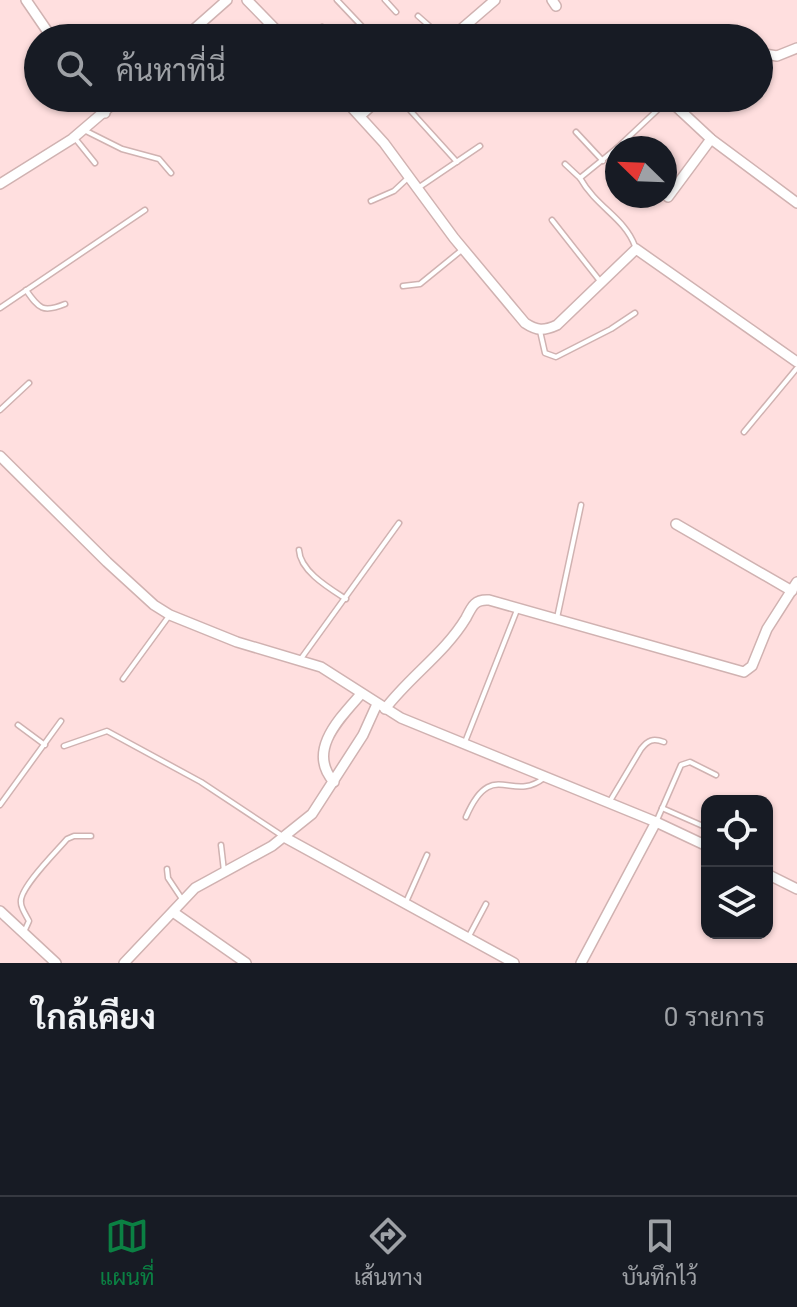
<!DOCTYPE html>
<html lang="th">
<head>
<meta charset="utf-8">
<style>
	:root { --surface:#171b24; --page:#242831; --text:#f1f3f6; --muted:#9ea1a6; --line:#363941; --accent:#0b8043 }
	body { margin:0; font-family:Roboto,Sarabun,sans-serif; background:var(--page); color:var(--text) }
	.controls { position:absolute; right:24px; bottom:24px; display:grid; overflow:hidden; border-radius:16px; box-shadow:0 2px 6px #0004 }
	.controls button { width:72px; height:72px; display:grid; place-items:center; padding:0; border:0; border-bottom:2px solid var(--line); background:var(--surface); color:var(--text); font:40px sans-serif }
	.compass { position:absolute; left:605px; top:136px; width:72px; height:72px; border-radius:50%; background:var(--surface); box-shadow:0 2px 6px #0004; rotate:293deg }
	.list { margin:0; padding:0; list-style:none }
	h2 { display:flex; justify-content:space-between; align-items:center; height:104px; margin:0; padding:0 32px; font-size:34px }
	h2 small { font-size:26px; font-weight:400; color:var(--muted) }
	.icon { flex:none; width:44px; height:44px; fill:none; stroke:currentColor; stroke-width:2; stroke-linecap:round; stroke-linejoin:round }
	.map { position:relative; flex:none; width:797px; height:963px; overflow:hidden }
	.search { position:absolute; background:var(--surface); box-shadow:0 2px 6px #0004; left:24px; right:24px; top:24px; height:88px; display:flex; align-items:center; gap:20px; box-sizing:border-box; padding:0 28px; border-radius:44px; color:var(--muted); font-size:30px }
	.sheet { height:232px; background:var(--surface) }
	nav { display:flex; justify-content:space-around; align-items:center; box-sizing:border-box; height:112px; border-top:2px solid var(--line); background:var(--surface); font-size:22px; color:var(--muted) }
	nav a { display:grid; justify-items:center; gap:4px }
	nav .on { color:var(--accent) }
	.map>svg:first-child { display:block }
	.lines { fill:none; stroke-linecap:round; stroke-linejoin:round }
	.service-casing { stroke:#d0b2b1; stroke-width:7 }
	.minor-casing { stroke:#d0b2b1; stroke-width:12 }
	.service { stroke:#fff; stroke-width:4 }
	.minor { stroke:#fff; stroke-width:9 }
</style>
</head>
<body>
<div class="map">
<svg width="797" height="963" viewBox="0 0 797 963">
	<rect width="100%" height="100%" fill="#ffdfdf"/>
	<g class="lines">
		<!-- service casing -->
		<g class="service-casing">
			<g id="service">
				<polyline points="337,0 372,37"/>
				<polyline points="385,0 396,12"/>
				<polyline points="418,16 435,31 433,38"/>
				<polyline points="322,27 332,38"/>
				<polyline points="148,38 158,35 175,38"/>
				<polyline points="149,98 155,103 163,98"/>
				<polyline points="399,98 457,162"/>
				<polyline points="86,131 122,149 159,159 171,173"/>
				<polyline points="576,132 603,161"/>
				<polyline points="74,137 95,163"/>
				<polyline points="617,148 668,100"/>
				<polyline points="565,164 580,178 617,148"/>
				<path d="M 580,178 C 597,208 624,217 635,246"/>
				<polyline points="418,188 480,146"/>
				<polyline points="371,201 394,191 409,177"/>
				<polyline points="552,220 600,281"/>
				<polyline points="403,286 420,284 463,249"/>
				<path d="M 26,290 C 39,309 43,313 65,304"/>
				<polyline points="0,308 145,210"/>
				<polyline points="540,331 545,353 556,357 611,329 635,313"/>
				<polyline points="0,410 29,383"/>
				<polyline points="744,432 797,368"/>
				<path d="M 299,550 C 300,571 329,588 346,599"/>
				<polyline points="557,618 581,505"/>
				<polyline points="300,660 399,523"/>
				<polyline points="123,679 169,616"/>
				<polyline points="18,725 45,745"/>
				<polyline points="465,742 517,610"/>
				<polyline points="64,746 107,731 201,782 281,835"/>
				<path d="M 610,801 L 641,749 C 648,740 653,738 664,742"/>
				<polyline points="0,805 61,721"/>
				<polyline points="662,808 703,826"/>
				<path d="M 466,817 C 492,757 511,804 544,778"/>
				<polyline points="657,820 681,765 690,762 716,775"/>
				<polyline points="221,845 224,871"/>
				<polyline points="167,869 168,878 182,899"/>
				<polyline points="406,902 427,855"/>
				<path d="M 24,932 L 29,921 C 26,915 21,908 21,903 C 18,889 57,851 67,839 L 74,836 L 91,836"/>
				<polyline points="469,936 486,904"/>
			</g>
		</g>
		<!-- minor casing -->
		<g class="minor-casing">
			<g id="minor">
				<polyline points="26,0 52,38"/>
				<polyline points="247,0 284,38"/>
				<polyline points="552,0 556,6"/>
				<polyline points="184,38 227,0"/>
				<polyline points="451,38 495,0"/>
				<polyline points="759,53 777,56 797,48"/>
				<polyline points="94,98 105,113"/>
				<path d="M 343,98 L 384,143 L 454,238 L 525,323 C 537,331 544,331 557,325 L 636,249 L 797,362"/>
				<polyline points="667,98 711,139 797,203"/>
				<polyline points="681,111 689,98"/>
				<polyline points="360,116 380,98"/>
				<polyline points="0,184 72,139 120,98"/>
				<polyline points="668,197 711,139"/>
				<polyline points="0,456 107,562 154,605 170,615 237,642 321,667 401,718 656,822 707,846"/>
				<polyline points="676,524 792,591"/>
				<path d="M 385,709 C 409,677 445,653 466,618 C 472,606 475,599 489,600 L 744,672 L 752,666 L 767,629 L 797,582"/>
				<path d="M 334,782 C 306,751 340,718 361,694"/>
				<polyline points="284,837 514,963"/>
				<polyline points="767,874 797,889"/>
				<polyline points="0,911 56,963"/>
				<polyline points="173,912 246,963"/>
				<polyline points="124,963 195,888 272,846 312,814 363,735 377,704"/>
				<polyline points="581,963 656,822"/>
			</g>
		</g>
		<!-- service -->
		<use href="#service" class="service"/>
		<!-- minor -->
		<use href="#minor" class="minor"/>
	</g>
</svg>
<div class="controls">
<button><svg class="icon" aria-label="locate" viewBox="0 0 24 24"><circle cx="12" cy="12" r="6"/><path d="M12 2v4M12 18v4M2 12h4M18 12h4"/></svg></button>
<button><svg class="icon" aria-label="layers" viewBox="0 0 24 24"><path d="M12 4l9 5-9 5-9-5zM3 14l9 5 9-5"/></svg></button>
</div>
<svg class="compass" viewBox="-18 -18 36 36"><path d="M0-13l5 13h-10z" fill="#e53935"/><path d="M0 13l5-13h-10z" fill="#9ea1a6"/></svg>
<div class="search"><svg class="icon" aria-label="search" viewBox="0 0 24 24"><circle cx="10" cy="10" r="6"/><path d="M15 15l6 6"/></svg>ค้นหาที่นี่</div>
</div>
<section class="sheet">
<h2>ใกล้เคียง<small>0 รายการ</small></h2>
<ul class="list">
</ul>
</section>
<nav>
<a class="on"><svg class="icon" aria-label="map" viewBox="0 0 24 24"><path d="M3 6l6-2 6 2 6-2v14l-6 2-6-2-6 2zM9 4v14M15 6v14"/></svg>แผนที่</a>
<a><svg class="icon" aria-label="directions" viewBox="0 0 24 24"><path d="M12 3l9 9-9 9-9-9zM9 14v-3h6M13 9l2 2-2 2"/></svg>เส้นทาง</a>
<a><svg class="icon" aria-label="saved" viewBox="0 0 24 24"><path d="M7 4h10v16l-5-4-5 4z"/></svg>บันทึกไว้</a>
</nav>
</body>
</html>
